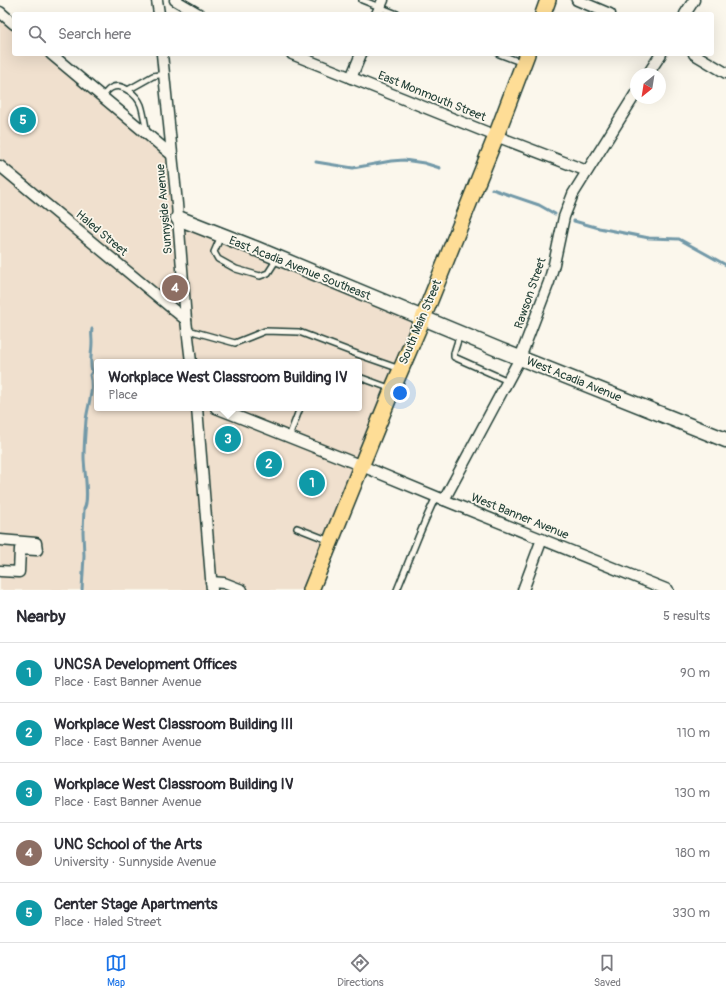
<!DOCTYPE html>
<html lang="en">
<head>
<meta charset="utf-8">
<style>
	:root { --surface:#fff; --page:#f2f2f3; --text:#2b2b33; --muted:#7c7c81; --line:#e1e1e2; --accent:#1a73e8 }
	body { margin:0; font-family:Pangolin,sans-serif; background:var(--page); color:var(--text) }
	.compass { position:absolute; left:630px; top:68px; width:36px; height:36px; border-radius:50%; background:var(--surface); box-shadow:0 4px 16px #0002; rotate:210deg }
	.you { position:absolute; left:400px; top:393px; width:14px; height:14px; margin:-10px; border:3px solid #fff; border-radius:50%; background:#1a73e8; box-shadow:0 0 0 6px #1a73e833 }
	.badge { display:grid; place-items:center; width:26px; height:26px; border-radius:50%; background:var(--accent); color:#fff; font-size:13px; font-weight:700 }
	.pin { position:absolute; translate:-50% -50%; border:2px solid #fff; box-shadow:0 1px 4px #0006 }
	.popup { position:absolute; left:94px; top:359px; width:268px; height:52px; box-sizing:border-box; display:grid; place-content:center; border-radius:4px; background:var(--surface); filter:drop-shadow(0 1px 3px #0005); font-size:13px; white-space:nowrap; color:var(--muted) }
	.popup b { font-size:15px; color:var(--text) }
	.popup::after { content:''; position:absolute; left:50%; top:100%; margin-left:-8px; border:8px solid transparent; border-top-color:var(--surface) }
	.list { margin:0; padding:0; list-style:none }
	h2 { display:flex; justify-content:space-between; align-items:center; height:52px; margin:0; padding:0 16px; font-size:17px }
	h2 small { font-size:13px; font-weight:400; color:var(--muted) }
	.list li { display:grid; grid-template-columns:26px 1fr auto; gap:12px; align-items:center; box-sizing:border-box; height:60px; padding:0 16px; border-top:1px solid var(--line) }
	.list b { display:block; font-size:15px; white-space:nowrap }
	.list p { margin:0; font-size:13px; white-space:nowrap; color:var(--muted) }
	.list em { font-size:13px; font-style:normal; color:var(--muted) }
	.icon { flex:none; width:22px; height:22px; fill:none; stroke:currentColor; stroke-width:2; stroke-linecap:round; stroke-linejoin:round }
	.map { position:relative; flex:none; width:726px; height:590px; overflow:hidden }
	.search { position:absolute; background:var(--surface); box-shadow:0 4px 16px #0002; left:12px; right:12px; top:12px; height:44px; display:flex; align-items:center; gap:10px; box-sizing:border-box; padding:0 14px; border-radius:4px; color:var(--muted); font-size:15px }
	.sheet { height:352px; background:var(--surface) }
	nav { display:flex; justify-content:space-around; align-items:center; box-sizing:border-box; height:56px; border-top:1px solid var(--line); background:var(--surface); font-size:11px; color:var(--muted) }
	nav a { display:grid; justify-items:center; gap:2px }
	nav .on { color:var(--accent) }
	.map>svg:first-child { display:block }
	.built { fill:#f0e0ce; fill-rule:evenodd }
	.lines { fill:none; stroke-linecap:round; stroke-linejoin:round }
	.stream { stroke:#7299a8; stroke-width:3 }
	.lane-casing { stroke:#1f3d34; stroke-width:8 }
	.street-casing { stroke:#1f3d34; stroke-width:13 }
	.secondary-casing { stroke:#1f3d34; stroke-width:17 }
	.primary-casing { stroke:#1f3d34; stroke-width:18 }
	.lane { stroke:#fbf7ec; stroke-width:5 }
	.street { stroke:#fbf7ec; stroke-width:10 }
	.secondary { stroke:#fbf7ec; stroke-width:14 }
	.primary { stroke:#fedd96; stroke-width:15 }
	.labels { text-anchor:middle; stroke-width:3.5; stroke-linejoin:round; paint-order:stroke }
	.street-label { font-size:12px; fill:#1f3d34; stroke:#fbf7ec }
</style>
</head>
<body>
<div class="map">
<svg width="726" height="590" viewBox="0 0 726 590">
	<rect width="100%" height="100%" fill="#fbf7ec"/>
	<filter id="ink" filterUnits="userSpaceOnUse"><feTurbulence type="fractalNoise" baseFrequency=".025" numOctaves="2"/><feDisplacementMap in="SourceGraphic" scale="8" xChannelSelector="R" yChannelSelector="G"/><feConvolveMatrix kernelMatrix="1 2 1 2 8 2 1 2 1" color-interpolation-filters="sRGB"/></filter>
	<g filter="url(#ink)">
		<!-- built -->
		<path class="built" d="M 0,12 L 14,24 L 14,54 L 51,54 L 172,155 L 178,218 L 423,318 L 311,590 L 242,590 L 224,583 L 224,590 L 0,590 L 0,173 L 5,170 L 0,166 ZM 97,362 L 359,362 L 359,408 L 97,408 Z"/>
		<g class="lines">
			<!-- stream -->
			<g class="stream">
				<polyline points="316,162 353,168 391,161 404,160 424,163 440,168"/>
				<polyline points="492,189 539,205 555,214"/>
				<polyline points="574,221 599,228 649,238 679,239 726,265"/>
				<path d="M 82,590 L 84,556 L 83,532 L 84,509 C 90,500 84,470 84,457 C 84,445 85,432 86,420 C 88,405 94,390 90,375 L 92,372 C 89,362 92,352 92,342 C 92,337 91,333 92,329"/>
			</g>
			<!-- lane casing -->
			<g class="lane-casing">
				<g id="lane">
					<polyline points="362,0 397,14"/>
					<polyline points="499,54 523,63"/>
					<polyline points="128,90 153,76 164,74"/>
					<path d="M 102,97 C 105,94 107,90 111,88 C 122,82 137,95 141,105 C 144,114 145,124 147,133"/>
					<polyline points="221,236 214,252 218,259 236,269 260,276 268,273 277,259"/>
					<polyline points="188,330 235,343 265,331 299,332 357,354 400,369"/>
					<polyline points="460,334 454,353 454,357 508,381"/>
					<polyline points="359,377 392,389"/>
					<polyline points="289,437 300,408"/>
					<polyline points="297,528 330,541"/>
					<path d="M 397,590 C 410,559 421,527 436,497"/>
				</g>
			</g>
			<!-- street casing -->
			<g class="street-casing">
				<g id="street">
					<polyline points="157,0 159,14"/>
					<polyline points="175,0 199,14"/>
					<polyline points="577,0 610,14"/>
					<polyline points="0,12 14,24"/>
					<polyline points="377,14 383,0"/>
					<polyline points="685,14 694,0"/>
					<polyline points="51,54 172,155"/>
					<polyline points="162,54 177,204 186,320 191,362"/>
					<polyline points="292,54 496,136 587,171"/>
					<polyline points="694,54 726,73"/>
					<polyline points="648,74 661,54"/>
					<polyline points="351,78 361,54"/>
					<polyline points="0,166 186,320"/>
					<polyline points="197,408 212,590"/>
					<polyline points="216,408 362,466 444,500 668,590"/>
					<polyline points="444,500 520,358 549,282 554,264 564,217 573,194 636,93"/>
					<polyline points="0,540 36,543 37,550 20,549 19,572 0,571"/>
					<polyline points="211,582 224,583 242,590"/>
					<polyline points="523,590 542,539"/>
				</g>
			</g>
			<!-- secondary casing -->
			<g class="secondary-casing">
				<polyline id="secondary" points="178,218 257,249 500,350 726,440"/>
			</g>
			<!-- primary casing -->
			<g class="primary-casing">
				<g id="primary">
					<polyline points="543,14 548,0"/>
					<polyline points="311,590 392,390 423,318 496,136 527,54"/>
				</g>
			</g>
			<!-- lane -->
			<use href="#lane" class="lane"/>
			<!-- street -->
			<use href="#street" class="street"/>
			<!-- secondary -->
			<use href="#secondary" class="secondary"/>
			<!-- primary -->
			<use href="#primary" class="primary"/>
		</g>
	</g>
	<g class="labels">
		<!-- street labels -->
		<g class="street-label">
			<text transform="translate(432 96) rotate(22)" y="4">East Monmouth Street</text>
			<text transform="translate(164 209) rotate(-95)" y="4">Sunnyside Avenue</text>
			<text transform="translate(102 233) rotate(40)" y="4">Haled Street</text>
			<text transform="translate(300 268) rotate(22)" y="4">East Acadia Avenue Southeast</text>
			<text transform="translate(530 293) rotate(-71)" y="4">Rawson Street</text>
			<text transform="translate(420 322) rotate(-67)" y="4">South Main Street</text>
			<text transform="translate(574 379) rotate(22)" y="4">West Acadia Avenue</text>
			<text transform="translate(520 516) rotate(22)" y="4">West Banner Avenue</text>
		</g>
	</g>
</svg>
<svg class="compass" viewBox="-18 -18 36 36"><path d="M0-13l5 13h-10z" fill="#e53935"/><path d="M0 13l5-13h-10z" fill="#7c7c81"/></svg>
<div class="you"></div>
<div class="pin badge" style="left:312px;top:483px;background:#0f9aa8">1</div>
<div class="pin badge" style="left:269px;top:464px;background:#0f9aa8">2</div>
<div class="pin badge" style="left:228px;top:439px;background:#0f9aa8">3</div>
<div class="popup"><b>Workplace West Classroom Building IV</b>Place</div>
<div class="pin badge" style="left:175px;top:288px;background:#8d6e63">4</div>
<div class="pin badge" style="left:23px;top:120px;background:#0f9aa8">5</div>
<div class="search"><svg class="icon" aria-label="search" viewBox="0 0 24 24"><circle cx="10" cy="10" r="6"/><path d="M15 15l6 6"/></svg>Search here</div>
</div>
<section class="sheet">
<h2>Nearby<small>5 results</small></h2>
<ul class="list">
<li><span class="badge" style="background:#0f9aa8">1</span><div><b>UNCSA Development Offices</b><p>Place · East Banner Avenue</p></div><em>90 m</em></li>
<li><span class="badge" style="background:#0f9aa8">2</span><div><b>Workplace West Classroom Building III</b><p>Place · East Banner Avenue</p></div><em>110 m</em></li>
<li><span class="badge" style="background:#0f9aa8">3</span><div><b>Workplace West Classroom Building IV</b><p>Place · East Banner Avenue</p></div><em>130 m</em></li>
<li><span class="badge" style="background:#8d6e63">4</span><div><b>UNC School of the Arts</b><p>University · Sunnyside Avenue</p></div><em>180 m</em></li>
<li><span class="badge" style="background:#0f9aa8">5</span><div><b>Center Stage Apartments</b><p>Place · Haled Street</p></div><em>330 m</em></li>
</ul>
</section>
<nav>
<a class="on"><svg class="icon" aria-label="map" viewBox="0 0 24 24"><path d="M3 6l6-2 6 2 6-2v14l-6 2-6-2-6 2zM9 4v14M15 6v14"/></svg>Map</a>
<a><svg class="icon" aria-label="directions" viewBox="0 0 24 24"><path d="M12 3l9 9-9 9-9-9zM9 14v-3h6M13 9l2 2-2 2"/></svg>Directions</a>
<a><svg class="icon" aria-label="saved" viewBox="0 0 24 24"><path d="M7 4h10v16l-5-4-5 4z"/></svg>Saved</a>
</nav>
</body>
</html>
